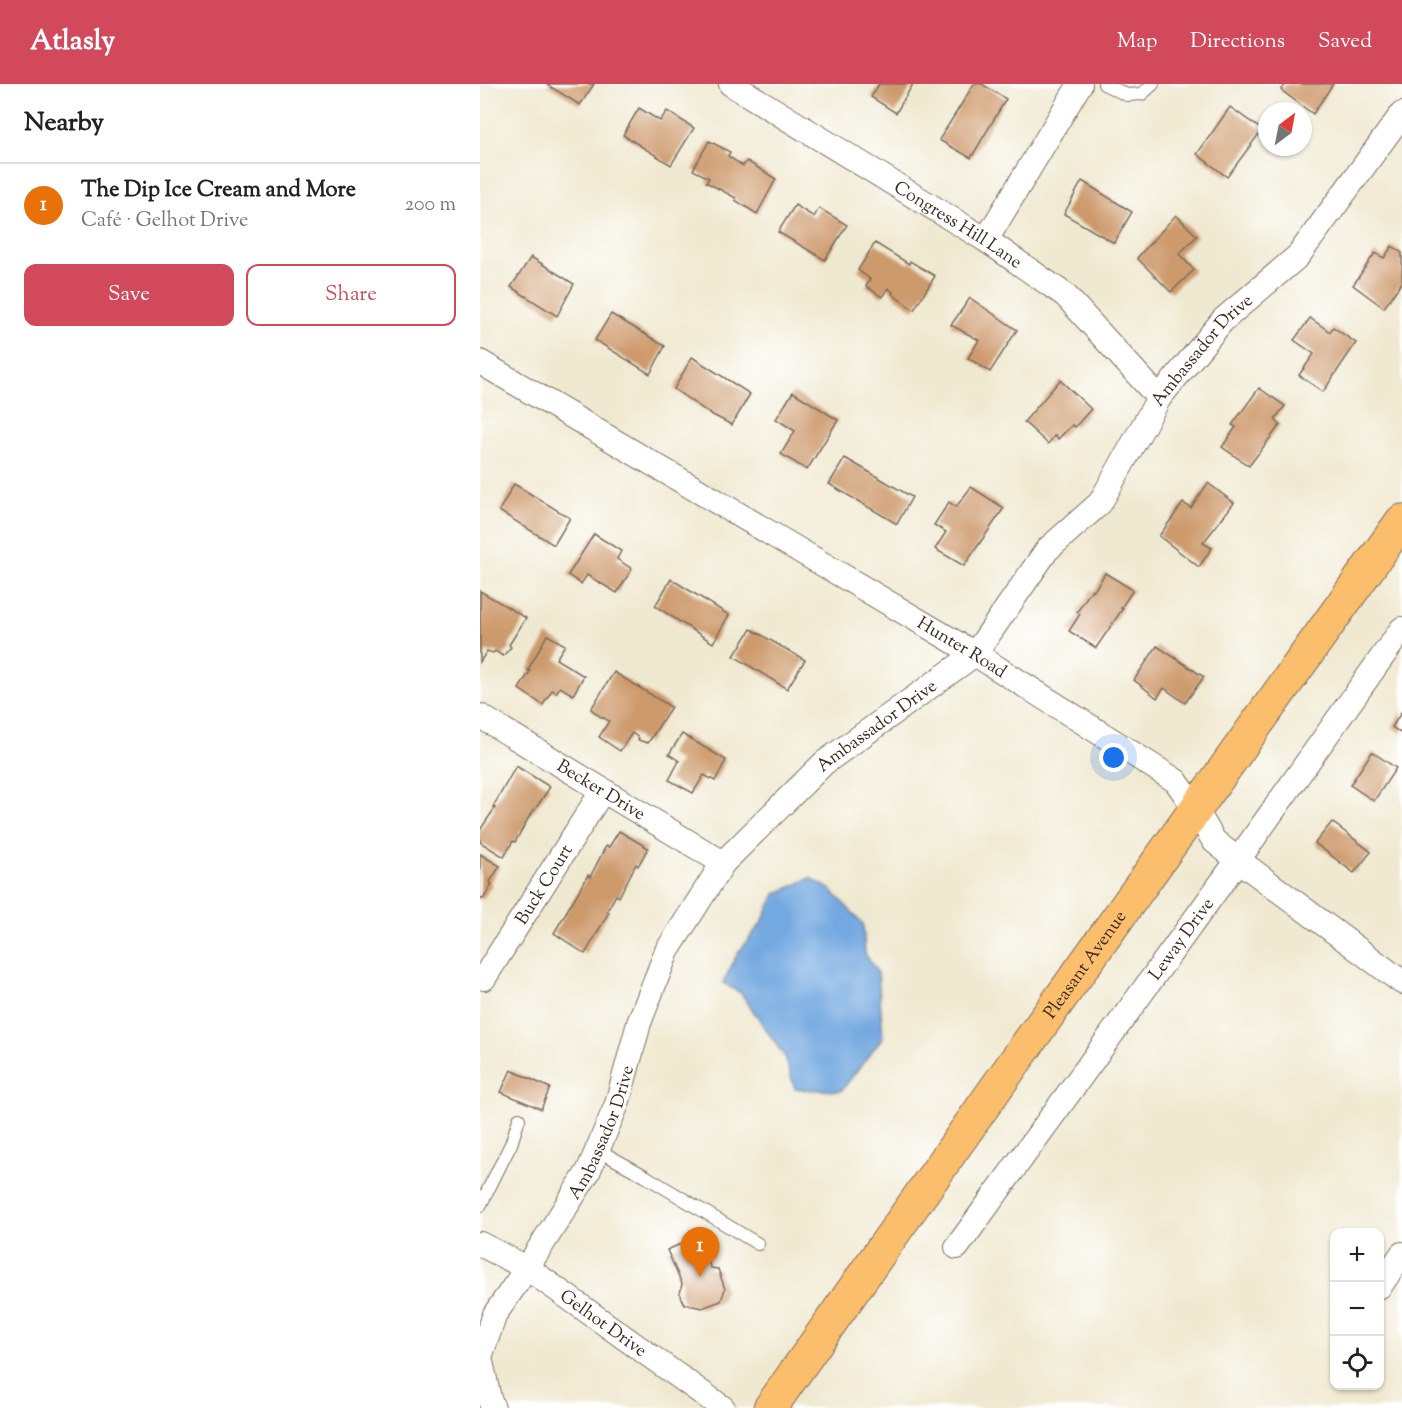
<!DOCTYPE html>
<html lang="en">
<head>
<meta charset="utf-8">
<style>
	:root { --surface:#fff; --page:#f2f2f2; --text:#222; --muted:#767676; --line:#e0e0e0; --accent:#d1495b }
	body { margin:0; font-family:"Sorts Mill Goudy",serif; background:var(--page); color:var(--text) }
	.controls { position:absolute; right:18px; bottom:18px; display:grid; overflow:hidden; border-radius:12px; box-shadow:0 2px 4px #0004 }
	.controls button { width:54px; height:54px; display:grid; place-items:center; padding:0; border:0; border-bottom:2px solid var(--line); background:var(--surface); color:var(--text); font:30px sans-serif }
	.compass { position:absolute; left:778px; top:18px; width:54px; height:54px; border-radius:50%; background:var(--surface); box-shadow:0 2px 4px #0004; rotate:32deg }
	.you { position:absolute; left:634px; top:674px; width:21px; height:21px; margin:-15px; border:4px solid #fff; border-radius:50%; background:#1a73e8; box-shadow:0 0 0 9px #1a73e833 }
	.badge { display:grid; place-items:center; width:39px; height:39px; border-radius:50%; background:var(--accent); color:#fff; font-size:20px; font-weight:700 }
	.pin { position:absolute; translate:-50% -50px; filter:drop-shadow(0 2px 3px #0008) }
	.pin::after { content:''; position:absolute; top:32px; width:21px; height:18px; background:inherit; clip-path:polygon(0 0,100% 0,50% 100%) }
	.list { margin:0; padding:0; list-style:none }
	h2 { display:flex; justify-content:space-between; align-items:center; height:78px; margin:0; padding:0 24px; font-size:26px }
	h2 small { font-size:20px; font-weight:400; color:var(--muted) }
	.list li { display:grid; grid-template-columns:39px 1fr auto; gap:18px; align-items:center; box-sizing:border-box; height:84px; padding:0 24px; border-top:2px solid var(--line) }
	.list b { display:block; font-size:22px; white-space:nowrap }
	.list p { margin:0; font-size:20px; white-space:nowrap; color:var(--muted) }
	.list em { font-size:20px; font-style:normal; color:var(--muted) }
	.actions { display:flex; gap:12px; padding:18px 24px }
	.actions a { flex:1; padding:14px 0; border:2px solid var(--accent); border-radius:12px; text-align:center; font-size:21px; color:var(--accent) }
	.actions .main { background:var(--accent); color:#fff }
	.icon { flex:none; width:33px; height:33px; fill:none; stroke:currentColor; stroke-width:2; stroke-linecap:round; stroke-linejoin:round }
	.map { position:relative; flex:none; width:922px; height:1324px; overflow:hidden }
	header { display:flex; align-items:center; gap:36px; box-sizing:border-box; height:84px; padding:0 30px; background:var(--accent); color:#fff }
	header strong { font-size:28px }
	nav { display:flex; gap:33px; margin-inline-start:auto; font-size:21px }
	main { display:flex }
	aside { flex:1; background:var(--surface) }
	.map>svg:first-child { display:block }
	.water { fill:#73a8e0; stroke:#57697f; stroke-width:1.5 }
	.building { fill:#cd9a6c }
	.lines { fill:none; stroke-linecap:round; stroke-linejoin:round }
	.lane-casing { stroke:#7a6d5d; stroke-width:14 }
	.street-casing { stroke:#7a6d5d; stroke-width:26 }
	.primary-casing { stroke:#7a6d5d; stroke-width:35 }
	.lane { stroke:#fff; stroke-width:12 }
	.street { stroke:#fff; stroke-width:24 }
	.primary { stroke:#fabe6d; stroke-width:33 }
	.labels { text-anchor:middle; stroke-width:4.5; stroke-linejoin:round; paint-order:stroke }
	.street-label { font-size:18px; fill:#3b2a1e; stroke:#fff }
</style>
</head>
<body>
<header>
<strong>Atlasly</strong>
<nav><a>Map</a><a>Directions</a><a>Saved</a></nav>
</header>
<main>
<aside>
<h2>Nearby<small></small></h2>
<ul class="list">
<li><span class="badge" style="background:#e8710a">1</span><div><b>The Dip Ice Cream and More</b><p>Café · Gelhot Drive</p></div><em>200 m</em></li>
</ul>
<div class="actions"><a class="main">Save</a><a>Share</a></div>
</aside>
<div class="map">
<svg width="922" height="1324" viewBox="0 0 922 1324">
	<rect width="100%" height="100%" fill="#fff"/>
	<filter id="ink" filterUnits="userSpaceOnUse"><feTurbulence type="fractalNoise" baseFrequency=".0167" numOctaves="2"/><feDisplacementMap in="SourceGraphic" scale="12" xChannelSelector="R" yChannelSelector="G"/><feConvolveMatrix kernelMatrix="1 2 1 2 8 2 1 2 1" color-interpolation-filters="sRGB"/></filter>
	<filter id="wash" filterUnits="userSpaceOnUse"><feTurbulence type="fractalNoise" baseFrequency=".008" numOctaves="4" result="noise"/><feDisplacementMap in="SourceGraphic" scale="24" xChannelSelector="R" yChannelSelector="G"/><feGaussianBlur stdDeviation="1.35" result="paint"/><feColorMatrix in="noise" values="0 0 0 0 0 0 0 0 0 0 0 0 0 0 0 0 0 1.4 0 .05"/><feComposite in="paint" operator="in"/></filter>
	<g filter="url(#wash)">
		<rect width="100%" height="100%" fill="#f0e9d1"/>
		<!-- water -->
		<polygon class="water" points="330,794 350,805 383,840 385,870 398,889 403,953 361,1007 315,1005 305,973 261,909 243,899 258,869 282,838 295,810"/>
		<g id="blocks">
			<!-- building -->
			<g class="building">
				<polygon points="66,0 114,0 100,21"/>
				<polygon points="399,0 433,0 416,29 391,13"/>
				<polygon points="494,0 502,0 526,15 491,74 459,56"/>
				<polygon points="806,0 853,0 833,30 801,6"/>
				<polygon points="750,23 782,46 747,93 717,70"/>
				<polygon points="159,24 180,37 187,27 214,44 191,81 143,51"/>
				<polygon points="229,57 250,68 248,72 263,82 267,77 296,95 277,130 255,116 256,114 226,98 229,94 213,86"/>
				<polygon points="602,97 652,128 634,159 584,130"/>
				<polygon points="315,121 334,133 339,124 367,141 345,176 298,148"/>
				<polygon points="696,131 717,152 699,170 714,186 691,208 657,174"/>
				<polygon points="395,159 429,180 430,177 455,192 434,226 412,210 413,208 408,204 402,213 386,202 390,195 378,186"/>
				<polygon points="912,162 922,169 922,198 904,224 873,201 895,169 904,174"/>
				<polygon points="51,173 94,200 77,232 31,203"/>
				<polygon points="490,214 537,246 510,288 488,274 499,256 471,241"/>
				<polygon points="131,230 185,262 170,290 115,256"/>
				<polygon points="830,234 850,248 853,243 876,259 843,308 819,291 834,270 814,256"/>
				<polygon points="212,273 270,310 252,341 229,329 194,305"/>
				<polygon points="580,296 611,325 595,343 592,341 578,355 575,351 568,360 544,338"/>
				<polygon points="779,304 805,322 795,335 800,341 769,382 742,363 756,343 752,341"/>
				<polygon points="313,308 358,336 327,386 301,370 315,347 296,335"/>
				<polygon points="365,374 432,413 417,440 349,400"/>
				<polygon points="728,399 754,419 723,459 732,464 719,483 679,452 703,419 711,424"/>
				<polygon points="34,400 90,434 74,461 19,427"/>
				<polygon points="491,403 524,424 484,482 455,465 466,448 454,441 469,418 476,423"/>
				<polygon points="114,450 141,467 137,475 152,485 137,509 107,491 101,500 88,491"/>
				<polygon points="625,489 653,506 641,524 643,524 616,564 589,547 600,530 597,528 612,505 614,507"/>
				<polygon points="191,495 249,531 233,559 175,522"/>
				<polygon points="0,507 46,534 29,561 31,563 23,572 15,567 13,569 7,567 0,578"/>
				<polygon points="271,545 325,576 307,605 254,572"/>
				<polygon points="67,551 85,561 76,575 104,592 93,611 80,603 76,609 72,606 63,621 39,605 50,587 48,586"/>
				<polygon points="677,562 724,593 705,619 684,604 677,614 654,596"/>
				<polygon points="134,588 191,623 168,659 158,656 159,654 152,649 140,667 119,653 129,637 122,633 122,634 111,625"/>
				<polygon points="922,627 922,650 912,643"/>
				<polygon points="202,650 246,676 235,697 224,691 213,709 189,696 199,677 189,670"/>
				<polygon points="892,668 916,684 894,717 870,701"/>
				<polygon points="36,682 70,703 54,727 53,726 35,758 33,757 24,773 0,758 0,746 15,724 13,723"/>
				<polygon points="852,738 891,768 874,789 835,759"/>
				<polygon points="139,747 168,764 158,782 156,780 139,813 136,811 127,827 129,828 105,870 74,849 108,791 110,793 126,762 129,763"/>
				<polygon points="0,770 20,782 10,798 12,800 3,815 2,814 0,817"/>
				<polygon points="31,986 70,1004 61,1025 21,1008"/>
				<polygon points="217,1153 231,1184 238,1185 245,1205 241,1217 222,1224 204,1220 200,1209 202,1200 187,1166"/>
			</g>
		</g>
	</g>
	<g filter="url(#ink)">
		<use href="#blocks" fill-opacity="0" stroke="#7a6d5d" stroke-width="1.5"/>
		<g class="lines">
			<!-- lane casing -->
			<g class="lane-casing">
				<g id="lane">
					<polyline points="624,0 647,11 662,10 673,0"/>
					<polyline points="118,1066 165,1092 278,1160"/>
					<polyline points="0,1122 31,1060 39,1035"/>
				</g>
			</g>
			<!-- street casing -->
			<g class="street-casing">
				<g id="street">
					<path id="s1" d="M 251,0 L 506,156 L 585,211 L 679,314"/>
					<polyline points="506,156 600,0"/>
					<path id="s2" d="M 0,278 L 495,570 L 696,697 L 716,726 L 734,757 L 758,776 L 922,898"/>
					<path id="s3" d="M 0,632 L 243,779"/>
					<path id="s4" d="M 4,894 L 123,706"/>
					<path id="s5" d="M 0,1160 L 47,1184 L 243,1324"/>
					<path id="s6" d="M 477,1163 L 758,776 L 922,545"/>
					<polyline points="900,1202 922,1170"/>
					<path id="s7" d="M 13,1324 L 9,1314 L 0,1273 L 15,1230 L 47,1184 L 108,1088 L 137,1020 L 159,939 L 187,867 L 243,779 L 344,679 L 495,570 L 567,466 L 620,419 L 679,314 L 743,236 L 818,172 L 922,30"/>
				</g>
			</g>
			<!-- primary casing -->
			<g class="primary-casing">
				<g id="primary">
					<path id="s8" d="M 290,1324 L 521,997 L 922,437"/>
				</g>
			</g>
			<!-- lane -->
			<use href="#lane" class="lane"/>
			<!-- street -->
			<use href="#street" class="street"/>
			<!-- primary -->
			<use href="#primary" class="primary"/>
		</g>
	</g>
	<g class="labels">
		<!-- street labels -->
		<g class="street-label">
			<text dy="6" stroke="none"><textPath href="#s1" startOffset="267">Congress Hill Lane</textPath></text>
			<text dy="6" stroke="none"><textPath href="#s7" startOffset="1318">Ambassador Drive</textPath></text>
			<text dy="6" stroke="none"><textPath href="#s2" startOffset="560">Hunter Road</textPath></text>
			<text dy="6" stroke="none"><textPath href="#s7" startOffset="814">Ambassador Drive</textPath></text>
			<text dy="6" stroke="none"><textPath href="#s3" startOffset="142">Becker Drive</textPath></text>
			<text dy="6" stroke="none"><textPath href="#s4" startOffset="111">Buck Court</textPath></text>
			<text dy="6" stroke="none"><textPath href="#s6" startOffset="381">Leway Drive</textPath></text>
			<text dy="6" stroke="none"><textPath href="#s8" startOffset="544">Pleasant Avenue</textPath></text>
			<text dy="6" stroke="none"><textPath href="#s7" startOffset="310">Ambassador Drive</textPath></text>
			<text dy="6" stroke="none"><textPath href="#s5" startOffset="147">Gelhot Drive</textPath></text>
		</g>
	</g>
</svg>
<div class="controls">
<button>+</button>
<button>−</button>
<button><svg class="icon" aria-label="locate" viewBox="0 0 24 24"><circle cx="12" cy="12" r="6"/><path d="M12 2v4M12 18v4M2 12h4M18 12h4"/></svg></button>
</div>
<svg class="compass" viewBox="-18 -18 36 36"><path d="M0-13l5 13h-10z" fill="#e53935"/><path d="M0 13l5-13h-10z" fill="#767676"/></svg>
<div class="you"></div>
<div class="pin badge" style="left:220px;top:1193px;background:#e8710a">1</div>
</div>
</main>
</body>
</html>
